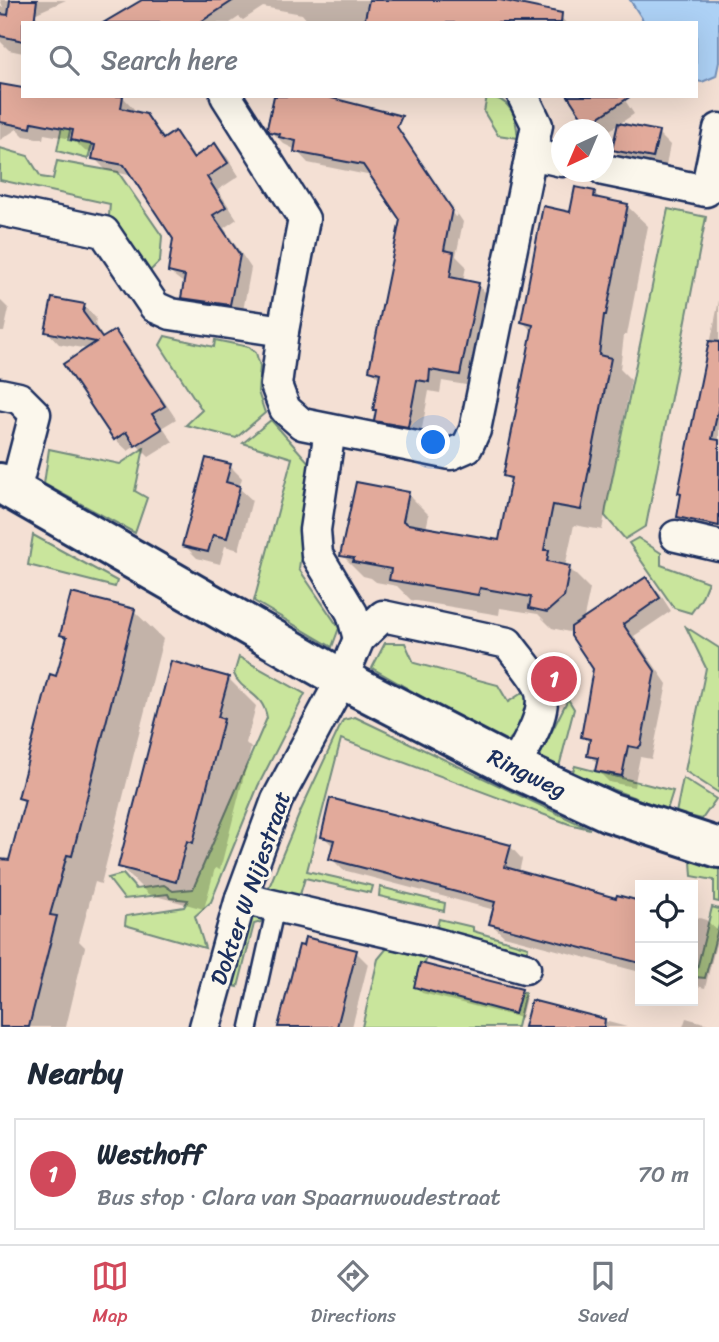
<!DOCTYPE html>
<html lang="en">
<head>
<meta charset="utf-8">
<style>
	:root { --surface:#fff; --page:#f6f6f7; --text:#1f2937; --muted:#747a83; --line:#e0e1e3; --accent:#d1495b }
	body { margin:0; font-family:Sriracha,sans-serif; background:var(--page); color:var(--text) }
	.controls { position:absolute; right:21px; bottom:21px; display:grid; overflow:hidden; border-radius:0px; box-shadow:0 7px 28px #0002 }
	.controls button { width:63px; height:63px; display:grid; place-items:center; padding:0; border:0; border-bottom:2px solid var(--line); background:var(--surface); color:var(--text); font:35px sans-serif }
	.compass { position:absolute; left:551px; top:119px; width:63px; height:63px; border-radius:50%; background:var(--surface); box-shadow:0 7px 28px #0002; rotate:224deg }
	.you { position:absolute; left:434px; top:443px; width:24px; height:24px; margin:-18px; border:5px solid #fff; border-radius:50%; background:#1a73e8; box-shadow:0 0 0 10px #1a73e833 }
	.badge { display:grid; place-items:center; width:46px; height:46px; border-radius:50%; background:var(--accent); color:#fff; font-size:23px; font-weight:700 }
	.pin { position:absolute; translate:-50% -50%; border:4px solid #fff; box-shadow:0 2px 7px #0006 }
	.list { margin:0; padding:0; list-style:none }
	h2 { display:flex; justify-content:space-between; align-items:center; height:91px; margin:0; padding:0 28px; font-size:30px }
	h2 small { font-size:23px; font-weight:400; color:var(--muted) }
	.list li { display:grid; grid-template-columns:46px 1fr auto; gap:21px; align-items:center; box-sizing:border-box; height:112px; margin:0 14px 14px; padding:0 14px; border:2px solid var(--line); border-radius:0px }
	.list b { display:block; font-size:26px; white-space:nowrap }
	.list p { margin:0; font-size:23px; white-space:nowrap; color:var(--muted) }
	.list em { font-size:23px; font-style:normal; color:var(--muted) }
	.icon { flex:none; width:38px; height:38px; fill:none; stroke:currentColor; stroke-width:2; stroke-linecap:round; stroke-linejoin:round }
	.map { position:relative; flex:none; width:719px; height:1027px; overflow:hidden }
	.search { position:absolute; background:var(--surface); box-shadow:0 7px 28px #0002; left:21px; right:21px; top:21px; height:77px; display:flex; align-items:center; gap:18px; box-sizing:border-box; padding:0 24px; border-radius:0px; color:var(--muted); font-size:26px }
	.sheet { height:217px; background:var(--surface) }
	nav { display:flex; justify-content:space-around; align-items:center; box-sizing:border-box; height:98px; border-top:2px solid var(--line); background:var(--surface); font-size:19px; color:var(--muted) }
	nav a { display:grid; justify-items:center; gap:4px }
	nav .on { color:var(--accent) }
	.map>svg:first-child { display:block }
	.green { fill:#c9e59c; stroke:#728a7d; stroke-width:2 }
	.water { fill:#add1f5; stroke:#7390b9; stroke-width:2 }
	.shadow { fill:#0003 }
	.building { fill:#e2aa9b; stroke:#1b2f5e; stroke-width:2 }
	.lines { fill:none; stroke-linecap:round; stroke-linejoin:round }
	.lane-casing { stroke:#1b2f5e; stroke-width:21 }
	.street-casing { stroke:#1b2f5e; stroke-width:35 }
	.secondary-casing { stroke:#1b2f5e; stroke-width:44 }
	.lane { stroke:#fbf7ec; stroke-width:16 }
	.street { stroke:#fbf7ec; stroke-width:30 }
	.secondary { stroke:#fbf7ec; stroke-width:38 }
	.labels { text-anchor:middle; stroke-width:6; stroke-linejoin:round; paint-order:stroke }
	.street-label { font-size:23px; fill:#1b2f5e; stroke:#fbf7ec }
</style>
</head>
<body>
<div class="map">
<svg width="719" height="1027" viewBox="0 0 719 1027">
	<rect width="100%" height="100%" fill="#f4e0d4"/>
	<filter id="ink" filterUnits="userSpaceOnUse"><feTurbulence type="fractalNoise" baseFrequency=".0143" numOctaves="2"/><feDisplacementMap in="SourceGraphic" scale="14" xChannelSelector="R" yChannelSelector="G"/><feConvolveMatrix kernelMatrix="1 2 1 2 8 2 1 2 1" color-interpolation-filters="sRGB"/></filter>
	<g filter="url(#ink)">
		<!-- green -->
		<g class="green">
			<polygon points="68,96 77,98 68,140 92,145 88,159 57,151"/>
			<path d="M 487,96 C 512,99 516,116 518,138 L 498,135 L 484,112 Z"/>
			<polygon points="0,148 28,156 41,177 53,179 57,161 118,172 162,236 160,261 145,276 109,216 110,204 0,180"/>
			<polygon points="668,209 706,217 646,526 625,539 605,516 606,509"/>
			<polygon points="165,336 214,347 215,340 249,347 256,353 260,366 258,392 265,413 236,438 186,425 202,410 160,345"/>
			<polygon points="271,420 312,466 299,569 339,628 332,647 254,601 292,458 243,443"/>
			<polygon points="144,448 135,491 147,498 135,533 44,484 49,449 120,464"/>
			<polygon points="33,535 117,581 115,587 28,565"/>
			<polygon points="638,538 661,553 661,565 708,582 701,599 691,613 674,608 629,543"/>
			<polygon points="686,627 719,648 719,793 685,771 706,668"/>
			<path d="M 385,643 L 405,643 L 414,663 L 498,685 L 508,702 L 525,691 C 535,716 521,728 505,744 L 372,668 Z"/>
			<path d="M 239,657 L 305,694 L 258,786 L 211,902 L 195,916 L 205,948 L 125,925 L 126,916 L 184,907 L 188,900 L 170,898 L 168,894 L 124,899 L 108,878 L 123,874 L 136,889 L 164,885 L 173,891 L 193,889 L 267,718 C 263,692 242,693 234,674 Z"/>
			<polygon points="568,699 574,709 559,767 539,757"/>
			<polygon points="355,717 590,829 569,824 341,739 307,871 373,886 371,893 305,878 299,898 267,892 301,810 343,720"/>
			<polygon points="575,766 673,791 667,810 572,774"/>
			<polygon points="683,778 716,799 702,819 676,813"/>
			<polygon points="691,861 719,867 719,902 714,901 714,880 692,876"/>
			<polygon points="380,887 445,903 444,911 379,896"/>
			<polygon points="712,907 719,909 719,925 705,978 695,977"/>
			<polygon points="263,916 261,922 254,924 238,987 230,985 247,917"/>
			<polygon points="439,919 473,927 473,931 528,947 527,956 435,934"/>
			<polygon points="387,948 427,958 422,970 525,993 517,1027 362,1027 378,959"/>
		</g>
		<!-- water -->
		<polygon class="water" points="630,0 719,0 719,62 716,76 702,82 696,81 696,23 645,23"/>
		<!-- shadow -->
		<g class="shadow">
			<polygon points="0,0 66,0 34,14 43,23 23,23 23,53 9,50 0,41 0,7 3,7"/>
			<polygon points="145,0 506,0 510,4 557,13 566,23 345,23 329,20 329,23 321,23 307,20 302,14 263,7 243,20 239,17 230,23 107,23"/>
			<polygon points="23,96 123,97 135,110 134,113 145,115 165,139 175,133 196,158 215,145 227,157 239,176 218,190 237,219 224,228 251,268 242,316 195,309 183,297 185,284 169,272 175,238 133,176 106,170 94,158 95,153 85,151 72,139 44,134 43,139 24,136 17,129 0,140 0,99"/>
			<polygon points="622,96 634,114 604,134 604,130 593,130 588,124"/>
			<polygon points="392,122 455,217 458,215 399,126 463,222 456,256 466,266 463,282 478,285 490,297 472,386 442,381 440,393 429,391 420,439 388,432 376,420 377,412 374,409 380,379 371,370 401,220 372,176 308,163 296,150 284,144 271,131"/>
			<polygon points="658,133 670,145 665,170 626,162 614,150"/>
			<polygon points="594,193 602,200 627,206 648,226 627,335 624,335 620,369 631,380 602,530 574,525 565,567 569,568 590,589 583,622 646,579 658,591 671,611 634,636 667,684 652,757 651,759 640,757 634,787 609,782 597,770 598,764 589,755 591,744 583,736 595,668 573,628 569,632 552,628 538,614 500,608 499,615 411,600 397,586 376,582 371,578 363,576 342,555 408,494 429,515 426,529 500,542 512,482 505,476 533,332 522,321 572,214"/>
			<polygon points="0,300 9,309 4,332 0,332"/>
			<polygon points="719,300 719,534 690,528 678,517 683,495 680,492"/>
			<polygon points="84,306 96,318 95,325 104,339 115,332 127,345 176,419 163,427 173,442 149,457 137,445 128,451 115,439 88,349 59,344 47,331"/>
			<polygon points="230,466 242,478 239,488 252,500 239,550 225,546 220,564 197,558 184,545"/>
			<polygon points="134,611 163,639 101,884 95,882 79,941 85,947 66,1027 0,1027 0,877 11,862 26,803 20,798 67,640 62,635"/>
			<polygon points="228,678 256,706 246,743 251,748 220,870 215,868 204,909 148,894 120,866"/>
			<polygon points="323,836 510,846 522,859 519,873 618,900 618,897 640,903 640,972 504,936 491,924 495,910 343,870 331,858 334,847"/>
			<polygon points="693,916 706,920 719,932 705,988 693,985"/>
			<polygon points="356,952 368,964 352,1027 280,1027"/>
			<polygon points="416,987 521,991 526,997 521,1018 422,993"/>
			<polygon points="532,1002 627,1027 526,1027"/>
			<polygon points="686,1018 719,1027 683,1027"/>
		</g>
		<!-- building -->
		<g class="building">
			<polygon points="10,0 37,0 34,23 23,23 23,41 0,36 0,14 8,15"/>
			<polygon points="142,0 234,0 199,23 103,23"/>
			<polygon points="369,0 500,0 562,13 561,23 364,23"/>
			<polygon points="0,84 23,88 23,96 123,96 121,108 146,114 163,139 175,131 193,158 215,143 228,163 207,177 226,207 213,215 240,255 230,305 181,298 185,276 168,272 173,239 124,165 92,159 95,145 71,140 73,130 32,122 31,128 0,122"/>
			<polygon points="274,96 324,96 402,116 397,127 452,209 444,250 454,252 450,277 479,283 460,375 430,370 429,382 417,380 408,427 374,421 376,410 373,410 380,373 369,370 400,220 363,165 294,152 296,141 279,137 280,134 270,132 267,128"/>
			<polygon points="568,96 631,96 587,125"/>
			<polygon points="618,123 659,131 653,158 612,150"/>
			<polygon points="575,187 595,191 594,197 628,204 606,315 604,315 599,355 611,358 581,510 553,505 544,550 549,550 547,561 570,566 564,597 547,612 529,608 531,597 480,588 478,595 389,580 391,569 353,562 354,558 340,556 356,482 409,492 403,521 408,524 499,540 511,478 503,476 533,325 521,322 543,206 570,212"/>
			<polygon points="52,298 85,304 83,312 102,338 115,330 165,406 152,414 162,429 135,446 126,432 114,440 63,364 96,342 45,332"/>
			<polygon points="709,341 719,342 719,405 712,439 719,440 719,526 677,517 681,494 678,493"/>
			<polygon points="206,458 231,464 226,482 240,486 227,538 213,535 208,552 182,546"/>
			<polygon points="646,577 660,598 623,624 655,671 641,745 638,748 628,746 622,776 595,771 598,758 587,756 590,739 581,737 593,669 571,636 571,627"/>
			<polygon points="71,593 135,609 72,856 67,855 50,915 57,916 29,1027 0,1027 0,859 9,860 25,800 18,798 50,674 56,676 67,637 60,635"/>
			<polygon points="171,661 229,677 218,717 224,719 193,843 187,841 176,882 118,867"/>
			<polygon points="330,798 511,845 505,867 616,898 617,895 640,901 640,963 489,924 495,902 329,859 334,840 321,837"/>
			<polygon points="305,937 357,950 337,1027 278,1027 299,945 303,946"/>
			<polygon points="420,963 522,989 515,1014 414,987"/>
			<polygon points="531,1000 605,1019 604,1027 524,1027"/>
		</g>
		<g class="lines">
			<!-- lane casing -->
			<g class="lane-casing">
				<polyline id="lane" points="249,1027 276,906"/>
			</g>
			<!-- street casing -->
			<g class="street-casing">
				<g id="street">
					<polyline points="226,96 304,219 283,331 276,385 285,409 302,424 451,454 467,447 475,430 531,154 537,125 523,96"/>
					<polyline points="531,154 562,161"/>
					<polyline points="604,170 706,191 719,129"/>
					<polyline points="0,210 104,232 155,307 171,314 283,331"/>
					<polyline points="0,394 19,398 35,414 15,491"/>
					<polyline points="330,430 315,530 317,555 352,613 359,639"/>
					<polyline points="676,536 719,546"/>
					<polyline points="241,898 418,939 525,968"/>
					<path d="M 205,1027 L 241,898 L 277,800 L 342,679 L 359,639 L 383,616 L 508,643 C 517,656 530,670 538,684 C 552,709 525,746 514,768"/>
				</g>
			</g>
			<!-- secondary casing -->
			<g class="secondary-casing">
				<polyline id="secondary" points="0,483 342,679 514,768 609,812 719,848"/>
			</g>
			<!-- lane -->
			<use href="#lane" class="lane"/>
			<!-- street -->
			<use href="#street" class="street"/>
			<!-- secondary -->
			<use href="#secondary" class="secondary"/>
		</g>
	</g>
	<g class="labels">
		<!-- street labels -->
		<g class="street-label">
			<text transform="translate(527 773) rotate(26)" y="8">Ringweg</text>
			<text transform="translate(250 888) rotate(-71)" y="8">Dokter W Nijestraat</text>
		</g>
	</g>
</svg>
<div class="controls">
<button><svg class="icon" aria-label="locate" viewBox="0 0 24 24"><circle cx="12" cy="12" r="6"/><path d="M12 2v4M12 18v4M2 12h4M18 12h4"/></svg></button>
<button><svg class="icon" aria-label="layers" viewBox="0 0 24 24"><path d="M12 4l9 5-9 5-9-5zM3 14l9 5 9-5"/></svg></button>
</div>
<svg class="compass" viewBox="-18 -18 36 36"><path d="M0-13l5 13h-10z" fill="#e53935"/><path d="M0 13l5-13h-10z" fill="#747a83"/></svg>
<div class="you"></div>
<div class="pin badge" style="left:554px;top:679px">1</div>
<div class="search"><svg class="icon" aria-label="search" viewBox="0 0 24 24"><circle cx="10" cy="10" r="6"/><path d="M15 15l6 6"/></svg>Search here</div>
</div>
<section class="sheet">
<h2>Nearby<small></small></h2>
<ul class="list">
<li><span class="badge">1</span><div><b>Westhoff</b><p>Bus stop · Clara van Spaarnwoudestraat</p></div><em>70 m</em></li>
</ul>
</section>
<nav>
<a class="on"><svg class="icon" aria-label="map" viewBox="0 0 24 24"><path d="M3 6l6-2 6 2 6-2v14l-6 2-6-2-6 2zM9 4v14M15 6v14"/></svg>Map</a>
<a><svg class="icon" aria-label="directions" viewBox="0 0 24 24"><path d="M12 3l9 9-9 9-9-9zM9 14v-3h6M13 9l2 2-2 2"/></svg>Directions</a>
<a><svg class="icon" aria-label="saved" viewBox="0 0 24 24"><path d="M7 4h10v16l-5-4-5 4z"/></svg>Saved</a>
</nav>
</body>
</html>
